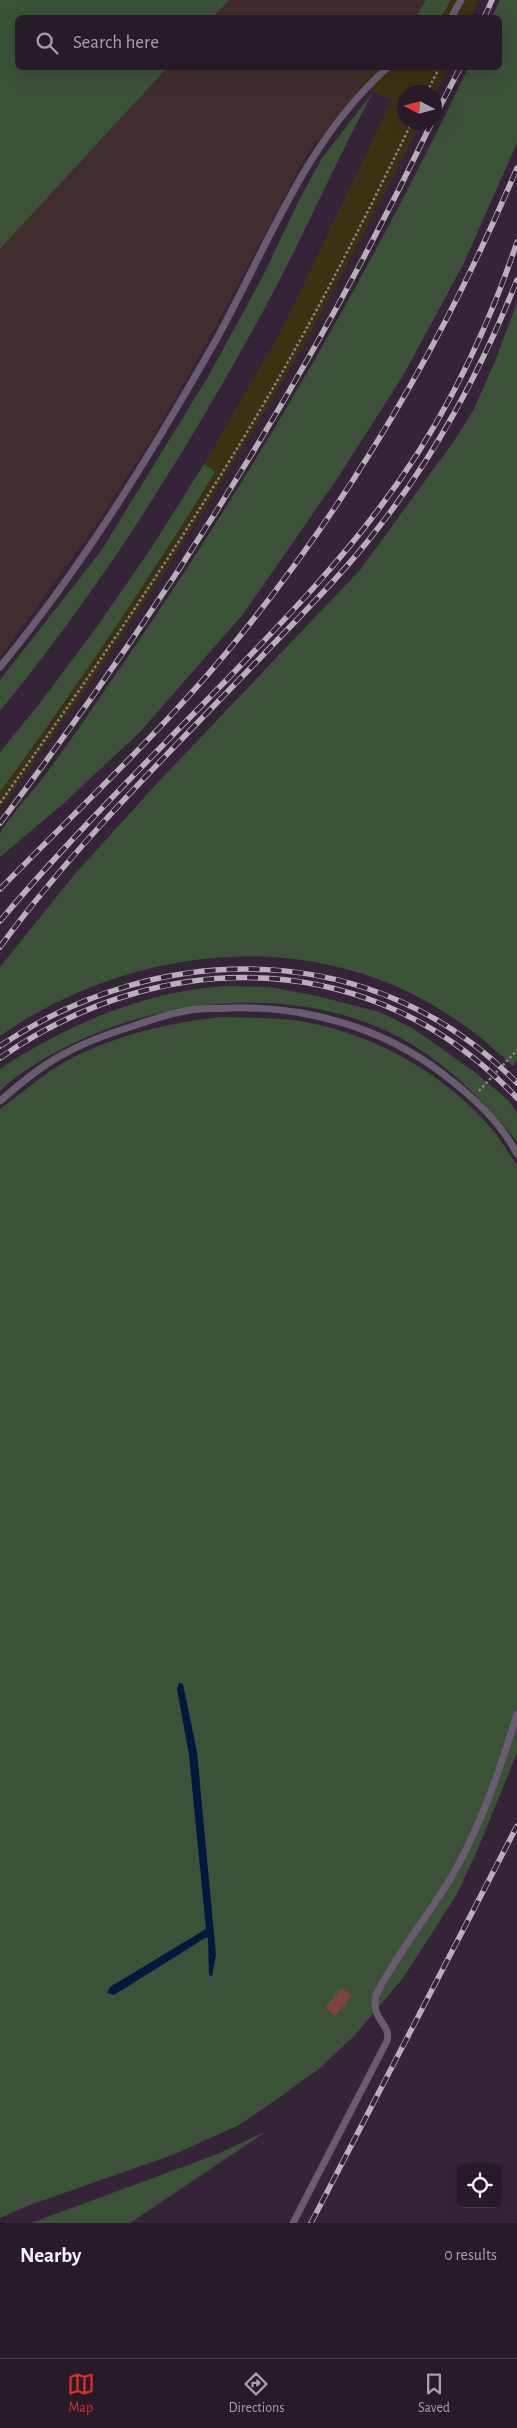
<!DOCTYPE html>
<html lang="en">
<head>
<meta charset="utf-8">
<style>
	:root { --surface:#281b29; --page:#342835; --text:#f1f3f6; --muted:#a5a1a8; --line:#443946; --accent:#d93025 }
	body { margin:0; font-family:"Alegreya Sans",sans-serif; background:var(--page); color:var(--text) }
	.controls { position:absolute; right:15px; bottom:15px; display:grid; overflow:hidden; border-radius:8px; box-shadow:0 5px 20px #0002 }
	.controls button { width:45px; height:45px; display:grid; place-items:center; padding:0; border:0; border-bottom:1px solid var(--line); background:var(--surface); color:var(--text); font:25px sans-serif }
	.compass { position:absolute; left:397px; top:85px; width:45px; height:45px; border-radius:50%; background:var(--surface); box-shadow:0 5px 20px #0002; rotate:276deg }
	.list { margin:0; padding:0; list-style:none }
	h2 { display:flex; justify-content:space-between; align-items:center; height:65px; margin:0; padding:0 20px; font-size:21px }
	h2 small { font-size:16px; font-weight:400; color:var(--muted) }
	.icon { flex:none; width:28px; height:28px; fill:none; stroke:currentColor; stroke-width:2; stroke-linecap:round; stroke-linejoin:round }
	.map { position:relative; flex:none; width:517px; height:2223px; overflow:hidden }
	.search { position:absolute; background:var(--surface); box-shadow:0 5px 20px #0002; left:15px; right:15px; top:15px; height:55px; display:flex; align-items:center; gap:12px; box-sizing:border-box; padding:0 18px; border-radius:8px; color:var(--muted); font-size:19px }
	.sheet { height:135px; background:var(--surface) }
	nav { display:flex; justify-content:space-around; align-items:center; box-sizing:border-box; height:70px; border-top:1px solid var(--line); background:var(--surface); font-size:14px; color:var(--muted) }
	nav a { display:grid; justify-items:center; gap:2px }
	nav .on { color:var(--accent) }
	.map>svg:first-child { display:block }
	.industrial { fill:#412d2d }
	.green { fill:#3b5138 }
	.sand { fill:#3b3212 }
	.water { fill:#02183d }
	.building { fill:#7c4540 }
	.lines { fill:none; stroke-linecap:round; stroke-linejoin:round }
	.path { stroke:#8f8090; stroke-width:2.5; stroke-dasharray:2.5 2.5; stroke-linecap:butt }
	.service { stroke:#695c70; stroke-width:7 }
	.rail-casing { stroke:#baaebc; stroke-width:5.5 }
	.rail { stroke:#352437; stroke-width:4; stroke-dasharray:11; stroke-linecap:butt }
</style>
</head>
<body>
<div class="map">
<svg width="517" height="2223" viewBox="0 0 517 2223">
	<rect width="100%" height="100%" fill="#352437"/>
	<!-- industrial -->
	<g class="industrial">
		<polygon points="229,0 426,0 415,17 213,18"/>
		<polygon points="167,68 376,68 306,156 209,339 150,442 96,525 0,657 0,249"/>
	</g>
	<!-- green -->
	<g class="green">
		<polygon points="0,0 229,0 213,17 18,18 18,68 167,68 0,249"/>
		<polygon points="426,0 451,0 441,17 415,18"/>
		<path d="M 500,0 L 517,0 L 517,143 L 464,263 L 404,374 L 339,476 L 244,613 L 140,732 L 63,804 L 0,857 C 0,850 0,841 0,834 C 2,826 34,789 42,779 C 70,742 96,703 122,665 C 253,475 369,275 468,68 L 500,68 L 500,18 L 492,17 Z"/>
		<path d="M 373,92 C 334,165 301,242 261,315 C 185,454 101,588 0,711 L 0,680 L 101,551 L 209,375 L 263,276 L 298,202 L 322,158 Z"/>
		<path d="M 517,302 L 517,1061 L 513,1066 C 491,1046 469,1027 444,1012 C 308,925 129,946 0,1036 L 0,967 L 74,875 L 161,779 L 360,570 L 454,441 L 474,409 L 496,359 Z"/>
		<path d="M 204,464 L 216,471 C 148,581 77,688 0,792 L 0,752 L 40,703 L 93,632 L 152,547 Z"/>
		<path d="M 224,986 L 269,987 L 318,996 L 382,1013 L 412,1028 L 475,1072 L 509,1101 L 517,1113 L 517,1142 C 491,1109 462,1079 428,1055 C 340,992 217,991 118,1025 C 82,1037 27,1064 0,1091 L 0,1069 C 68,1024 143,992 224,986 Z"/>
		<path d="M 221,1017 C 249,1018 277,1017 305,1022 C 377,1035 449,1076 496,1134 C 503,1144 510,1155 517,1165 L 517,1753 L 477,1851 L 457,1894 L 403,1978 L 355,2035 L 319,2069 L 260,2111 L 239,2125 L 175,2154 L 27,2206 L 0,2218 L 0,1109 C 22,1093 44,1073 68,1060 C 116,1035 168,1023 221,1017 Z"/>
		<polygon points="267,2131 130,2223 31,2223 215,2155"/>
	</g>
	<!-- sand -->
	<g class="sand">
		<polygon points="451,0 479,0 471,17 441,18"/>
		<path d="M 376,68 L 447,68 L 435,94 L 404,92 L 404,122 L 421,123 C 379,203 339,284 294,362 C 204,517 105,665 0,809 L 0,792 L 53,720 L 151,575 L 216,472 L 204,464 L 282,329 L 392,100 L 360,86 Z"/>
	</g>
	<!-- water -->
	<polygon class="water" points="179,1683 183,1684 197,1752 216,1955 212,1976 209,1975 208,1938 205,1938 114,1995 107,1993 110,1987 206,1929 189,1755 177,1689"/>
	<!-- building -->
	<polygon class="building" points="342,1988 352,1996 335,2016 325,2007"/>
	<g class="lines">
		<!-- path -->
		<g class="path">
			<polyline points="427,92 439,68"/>
			<path d="M 0,803 C 96,668 190,531 273,388 C 323,302 368,212 412,122"/>
			<polyline points="479,1091 517,1050"/>
		</g>
		<!-- service -->
		<g class="service">
			<polyline points="451,18 461,0"/>
			<path d="M 0,667 C 83,566 151,454 216,340 C 268,246 305,141 387,68"/>
			<path d="M 0,1101 C 14,1089 29,1076 44,1066 C 70,1048 101,1036 130,1027 C 148,1021 167,1014 185,1011 C 200,1008 216,1009 230,1008 C 306,1006 382,1027 443,1074 C 472,1096 500,1121 517,1154"/>
			<path d="M 293,2223 L 387,2041 C 392,2024 370,2020 376,1995 C 397,1953 428,1916 452,1876 C 481,1826 500,1769 517,1714"/>
		</g>
		<!-- rail casing -->
		<g class="rail-casing">
			<g id="rail">
				<polyline points="484,18 492,0"/>
				<polyline points="434,118 460,68"/>
				<path d="M 0,823 C 165,605 314,369 432,122"/>
				<path d="M 0,889 C 76,811 157,736 227,652 C 347,507 444,342 517,168"/>
				<path d="M 0,921 C 75,832 160,749 240,666 C 288,616 336,566 378,510 C 439,430 485,338 517,242"/>
				<path d="M 0,947 C 77,842 173,749 263,655 C 301,615 341,576 375,532 C 436,455 481,371 517,280"/>
				<path d="M 0,1046 C 162,937 377,939 517,1083"/>
				<path d="M 0,1058 C 165,943 375,947 517,1098"/>
				<polyline points="311,2223 517,1826"/>
			</g>
		</g>
		<!-- rail -->
		<use href="#rail" class="rail"/>
	</g>
</svg>
<div class="controls">
<button><svg class="icon" aria-label="locate" viewBox="0 0 24 24"><circle cx="12" cy="12" r="6"/><path d="M12 2v4M12 18v4M2 12h4M18 12h4"/></svg></button>
</div>
<svg class="compass" viewBox="-18 -18 36 36"><path d="M0-13l5 13h-10z" fill="#e53935"/><path d="M0 13l5-13h-10z" fill="#a5a1a8"/></svg>
<div class="search"><svg class="icon" aria-label="search" viewBox="0 0 24 24"><circle cx="10" cy="10" r="6"/><path d="M15 15l6 6"/></svg>Search here</div>
</div>
<section class="sheet">
<h2>Nearby<small>0 results</small></h2>
<ul class="list">
</ul>
</section>
<nav>
<a class="on"><svg class="icon" aria-label="map" viewBox="0 0 24 24"><path d="M3 6l6-2 6 2 6-2v14l-6 2-6-2-6 2zM9 4v14M15 6v14"/></svg>Map</a>
<a><svg class="icon" aria-label="directions" viewBox="0 0 24 24"><path d="M12 3l9 9-9 9-9-9zM9 14v-3h6M13 9l2 2-2 2"/></svg>Directions</a>
<a><svg class="icon" aria-label="saved" viewBox="0 0 24 24"><path d="M7 4h10v16l-5-4-5 4z"/></svg>Saved</a>
</nav>
</body>
</html>
